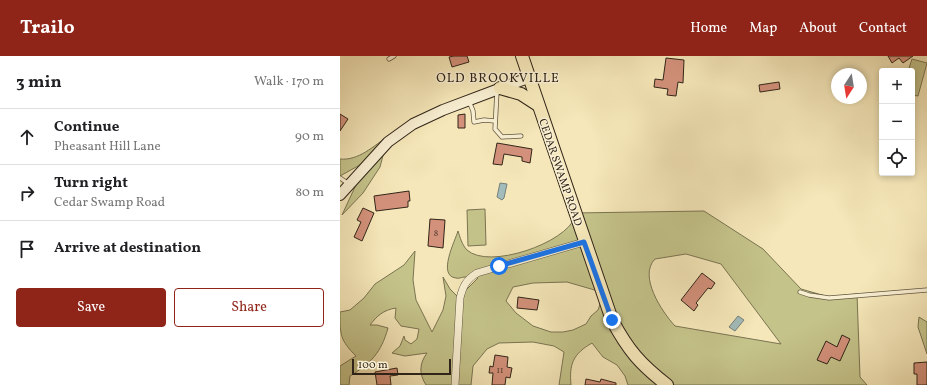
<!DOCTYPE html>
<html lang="en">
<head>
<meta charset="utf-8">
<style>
	:root { --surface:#fff; --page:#f2f2f2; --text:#202124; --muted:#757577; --line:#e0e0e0; --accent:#8f2418 }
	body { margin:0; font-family:Vollkorn,serif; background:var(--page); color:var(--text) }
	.controls { position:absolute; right:12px; top:12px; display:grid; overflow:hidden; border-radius:4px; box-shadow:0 2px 6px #0003 }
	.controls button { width:36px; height:36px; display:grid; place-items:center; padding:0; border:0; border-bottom:1px solid var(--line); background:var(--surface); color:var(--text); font:20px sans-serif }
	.compass { position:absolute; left:491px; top:12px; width:36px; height:36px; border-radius:50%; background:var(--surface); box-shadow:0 2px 6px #0003; rotate:192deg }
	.scale { position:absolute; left:12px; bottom:10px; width:99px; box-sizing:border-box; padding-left:4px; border:2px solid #312519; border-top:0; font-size:11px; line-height:14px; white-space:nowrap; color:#312519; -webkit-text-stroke:3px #f8efd2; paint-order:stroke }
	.stop { position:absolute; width:12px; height:12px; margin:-9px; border:3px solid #1a73e8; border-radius:50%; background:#fff }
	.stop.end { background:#1a73e8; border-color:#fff; box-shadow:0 1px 4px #0008 }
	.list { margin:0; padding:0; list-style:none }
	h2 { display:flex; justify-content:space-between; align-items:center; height:52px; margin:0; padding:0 16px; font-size:17px }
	h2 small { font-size:13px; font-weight:400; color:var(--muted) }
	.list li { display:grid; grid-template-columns:26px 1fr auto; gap:12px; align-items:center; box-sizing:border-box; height:56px; padding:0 16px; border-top:1px solid var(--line) }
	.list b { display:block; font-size:15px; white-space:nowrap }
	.list p { margin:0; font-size:13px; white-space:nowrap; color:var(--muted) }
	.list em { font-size:13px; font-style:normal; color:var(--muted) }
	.actions { display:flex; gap:8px; padding:12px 16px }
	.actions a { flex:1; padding:9px 0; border:1px solid var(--accent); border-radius:4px; text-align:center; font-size:14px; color:var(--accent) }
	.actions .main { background:var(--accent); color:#fff }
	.icon { flex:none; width:22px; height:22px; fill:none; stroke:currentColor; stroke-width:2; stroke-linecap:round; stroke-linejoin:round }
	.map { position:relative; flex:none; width:587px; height:329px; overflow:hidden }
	header { display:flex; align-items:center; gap:24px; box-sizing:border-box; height:56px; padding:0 20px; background:var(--accent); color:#fff }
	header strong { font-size:19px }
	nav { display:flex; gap:22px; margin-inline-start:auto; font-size:14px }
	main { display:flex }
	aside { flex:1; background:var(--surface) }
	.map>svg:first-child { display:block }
	.green { fill:#c4c38a; stroke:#7a7452; fill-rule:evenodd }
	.water { fill:#a2bcbb; stroke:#75807a }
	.building { fill:#d3917b; stroke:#312519 }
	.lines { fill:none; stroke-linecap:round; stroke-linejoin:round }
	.service-casing { stroke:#625641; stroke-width:5 }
	.minor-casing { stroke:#625641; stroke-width:8 }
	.secondary-casing { stroke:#312519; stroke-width:12 }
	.primary-casing { stroke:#312519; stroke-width:14 }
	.service { stroke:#f8efd2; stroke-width:3.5 }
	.minor { stroke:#f8efd2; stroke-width:7 }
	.secondary { stroke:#f8efd2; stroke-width:10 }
	.primary { stroke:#f5e7b9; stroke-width:12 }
	.route { stroke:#1a73e8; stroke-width:5 }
	.labels { text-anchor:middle; stroke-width:3; stroke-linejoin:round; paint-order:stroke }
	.number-label { font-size:9px; fill:#5a4032 }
	.street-label { font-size:11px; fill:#312519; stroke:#f8efd2 }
	.quarter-label { font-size:13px; letter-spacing:1px; fill:#312519; stroke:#f8efd2 }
</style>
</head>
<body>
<header>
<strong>Trailo</strong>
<nav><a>Home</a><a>Map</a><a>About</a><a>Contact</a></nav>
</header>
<main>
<aside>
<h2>3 min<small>Walk · 170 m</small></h2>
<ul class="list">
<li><svg class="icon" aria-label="ahead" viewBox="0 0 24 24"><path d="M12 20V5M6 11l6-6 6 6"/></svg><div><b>Continue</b><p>Pheasant Hill Lane</p></div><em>90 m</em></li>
<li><svg class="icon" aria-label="right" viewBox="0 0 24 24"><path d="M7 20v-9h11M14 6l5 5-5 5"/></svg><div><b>Turn right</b><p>Cedar Swamp Road</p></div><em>80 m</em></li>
<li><svg class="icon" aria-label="arrive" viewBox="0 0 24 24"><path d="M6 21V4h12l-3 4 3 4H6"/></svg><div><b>Arrive at destination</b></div></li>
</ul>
<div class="actions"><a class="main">Save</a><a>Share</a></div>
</aside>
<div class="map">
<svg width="587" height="329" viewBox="0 0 587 329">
	<rect width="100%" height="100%" fill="#f5e7b9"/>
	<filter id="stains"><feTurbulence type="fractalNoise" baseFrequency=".005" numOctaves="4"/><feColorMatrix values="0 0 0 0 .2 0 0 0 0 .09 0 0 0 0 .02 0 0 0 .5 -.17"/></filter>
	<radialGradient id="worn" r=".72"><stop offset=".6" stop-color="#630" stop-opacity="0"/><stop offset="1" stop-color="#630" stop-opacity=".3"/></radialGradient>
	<!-- green -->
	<g class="green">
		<polygon points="572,3 587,7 578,40 572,39 572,15 568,15"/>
		<path d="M 48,80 L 40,111 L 23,137 L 2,159 L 27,105 L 0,120 L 0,103 C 18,105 34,90 48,80 Z"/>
		<polygon points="145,153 146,189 128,190 127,154"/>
		<path d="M 364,155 L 423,193 L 461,233 L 489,241 L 517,238 L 520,321 L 527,329 L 327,329 L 282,284 L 234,157 ZM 346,198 L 381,208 L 441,288 L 335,270 C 322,256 298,220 315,203 Z"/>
		<path d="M 235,161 L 271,267 L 283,288 L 297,306 L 324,329 L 288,329 L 285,320 L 277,309 L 263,301 L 252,287 C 233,298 229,308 231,329 L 219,329 L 224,296 L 214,290 L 193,286 L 159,287 L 147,293 L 133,310 L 131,329 L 86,329 C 79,318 79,308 87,297 L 65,300 L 52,297 L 60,290 L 64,280 L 65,284 L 71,288 L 77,283 L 79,273 L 61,270 L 55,262 L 56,252 C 43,254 37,260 30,269 L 37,269 L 48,272 C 41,297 31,307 10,320 L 9,329 L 0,329 L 0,310 L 16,300 C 0,284 0,279 0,256 L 10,254 L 24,242 L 35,228 L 64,209 L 75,195 L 73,224 L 76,244 L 92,276 L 103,254 L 106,240 L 103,221 L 110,233 L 117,240 L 125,235 L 138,222 C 134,221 129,220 125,221 C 122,221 119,223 116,222 C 97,220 115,185 118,175 C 120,181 122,189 127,194 C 149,214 226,187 235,161 ZM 227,226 L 258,235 L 263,240 L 258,254 L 251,260 L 246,268 L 233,274 L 223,276 L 211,276 L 193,270 L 176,257 L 166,245 L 173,231 L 193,227 Z"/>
		<polygon points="579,261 587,266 587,298 578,271"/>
	</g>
	<!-- water -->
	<g class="water">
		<polygon points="160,127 167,128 164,142 162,144 157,141"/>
		<polygon points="398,260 404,264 395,275 389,271"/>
	</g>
	<!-- building -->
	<g class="building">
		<polygon points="114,0 127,0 129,6 112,11 109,1"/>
		<polygon points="548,0 573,0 563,7 559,2 552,7"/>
		<polygon points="326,2 344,4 343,27 338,26 336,40 327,39 328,33 314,31 315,23 323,24"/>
		<polygon points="439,26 440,33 420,36 419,29"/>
		<polygon points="0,58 8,63 0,75"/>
		<polygon points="125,58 125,72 118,72 118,59"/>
		<polygon points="157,87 192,93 190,107 182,105 182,101 164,98 162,109 153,108"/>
		<polygon points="69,135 70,145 68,145 68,151 36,155 34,140"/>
		<polygon points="23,152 34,157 22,185 14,181 21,166 17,164"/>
		<polygon points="90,163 105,164 103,192 88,190"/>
		<polygon points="362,217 375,227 371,233 368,232 356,247 358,249 354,255 341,244"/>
		<polygon points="178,241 199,244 197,254 177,252"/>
		<polygon points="502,279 510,283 500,305 491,301 487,308 477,304 486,285 497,291"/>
		<polygon points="155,299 168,301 167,311 172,312 170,322 166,321 165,329 152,329 153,317 149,317 150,310 153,311"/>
		<polygon points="587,306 587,329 577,329 577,318 574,318 574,307"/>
		<polygon points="57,312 58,319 50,320 51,329 37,329 35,316"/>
		<polygon points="246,323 260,326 261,323 276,327 276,329 245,329"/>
	</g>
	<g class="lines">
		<!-- service casing -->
		<g class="service-casing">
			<g id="service">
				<polyline points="49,3 54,0"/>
				<polyline points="157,35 155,73 162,81 181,80"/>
				<polyline points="129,45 133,55 134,66 144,64 155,65"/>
				<polyline points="0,122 9,128"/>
				<polyline points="460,236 469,239 489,242 587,234"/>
			</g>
		</g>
		<!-- minor casing -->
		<g class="minor-casing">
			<path id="minor" d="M 115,329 L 120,242 C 123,230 126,224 137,217 L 244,186"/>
		</g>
		<!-- secondary casing -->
		<g class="secondary-casing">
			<polyline id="secondary" points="0,139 48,86 73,68 103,54 188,22"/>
		</g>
		<!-- primary casing -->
		<g class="primary-casing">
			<g id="primary">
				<path d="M 182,0 L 272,264 C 288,294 300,308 327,329"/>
				<polyline points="160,32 181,38 198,49"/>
			</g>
		</g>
		<!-- service -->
		<use href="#service" class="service"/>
		<!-- minor -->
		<use href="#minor" class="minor"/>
		<!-- secondary -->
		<use href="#secondary" class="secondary"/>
		<!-- primary -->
		<use href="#primary" class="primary"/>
	</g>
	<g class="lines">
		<!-- route -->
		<polyline class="route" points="159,210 244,186 272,264"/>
	</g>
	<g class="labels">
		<!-- number labels -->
		<g class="number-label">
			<text x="96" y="180">8</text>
			<text x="160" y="317">11</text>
		</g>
		<!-- street labels -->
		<g class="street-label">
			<text transform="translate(221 116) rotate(71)" y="4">CEDAR SWAMP ROAD</text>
		</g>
		<!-- quarter labels -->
		<g class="quarter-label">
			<text x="158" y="26">OLD BROOKVILLE</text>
		</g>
	</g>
	<rect width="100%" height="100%" filter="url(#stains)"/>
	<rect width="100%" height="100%" fill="url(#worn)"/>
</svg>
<div class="controls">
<button>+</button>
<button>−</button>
<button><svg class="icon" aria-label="locate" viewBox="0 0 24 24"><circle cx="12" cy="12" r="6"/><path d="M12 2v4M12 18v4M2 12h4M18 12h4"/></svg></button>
</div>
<svg class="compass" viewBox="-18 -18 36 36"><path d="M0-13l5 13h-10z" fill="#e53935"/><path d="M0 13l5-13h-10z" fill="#757577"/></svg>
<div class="scale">100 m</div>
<div class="stop" style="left:159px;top:210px"></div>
<div class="stop end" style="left:272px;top:264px"></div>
</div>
</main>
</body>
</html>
